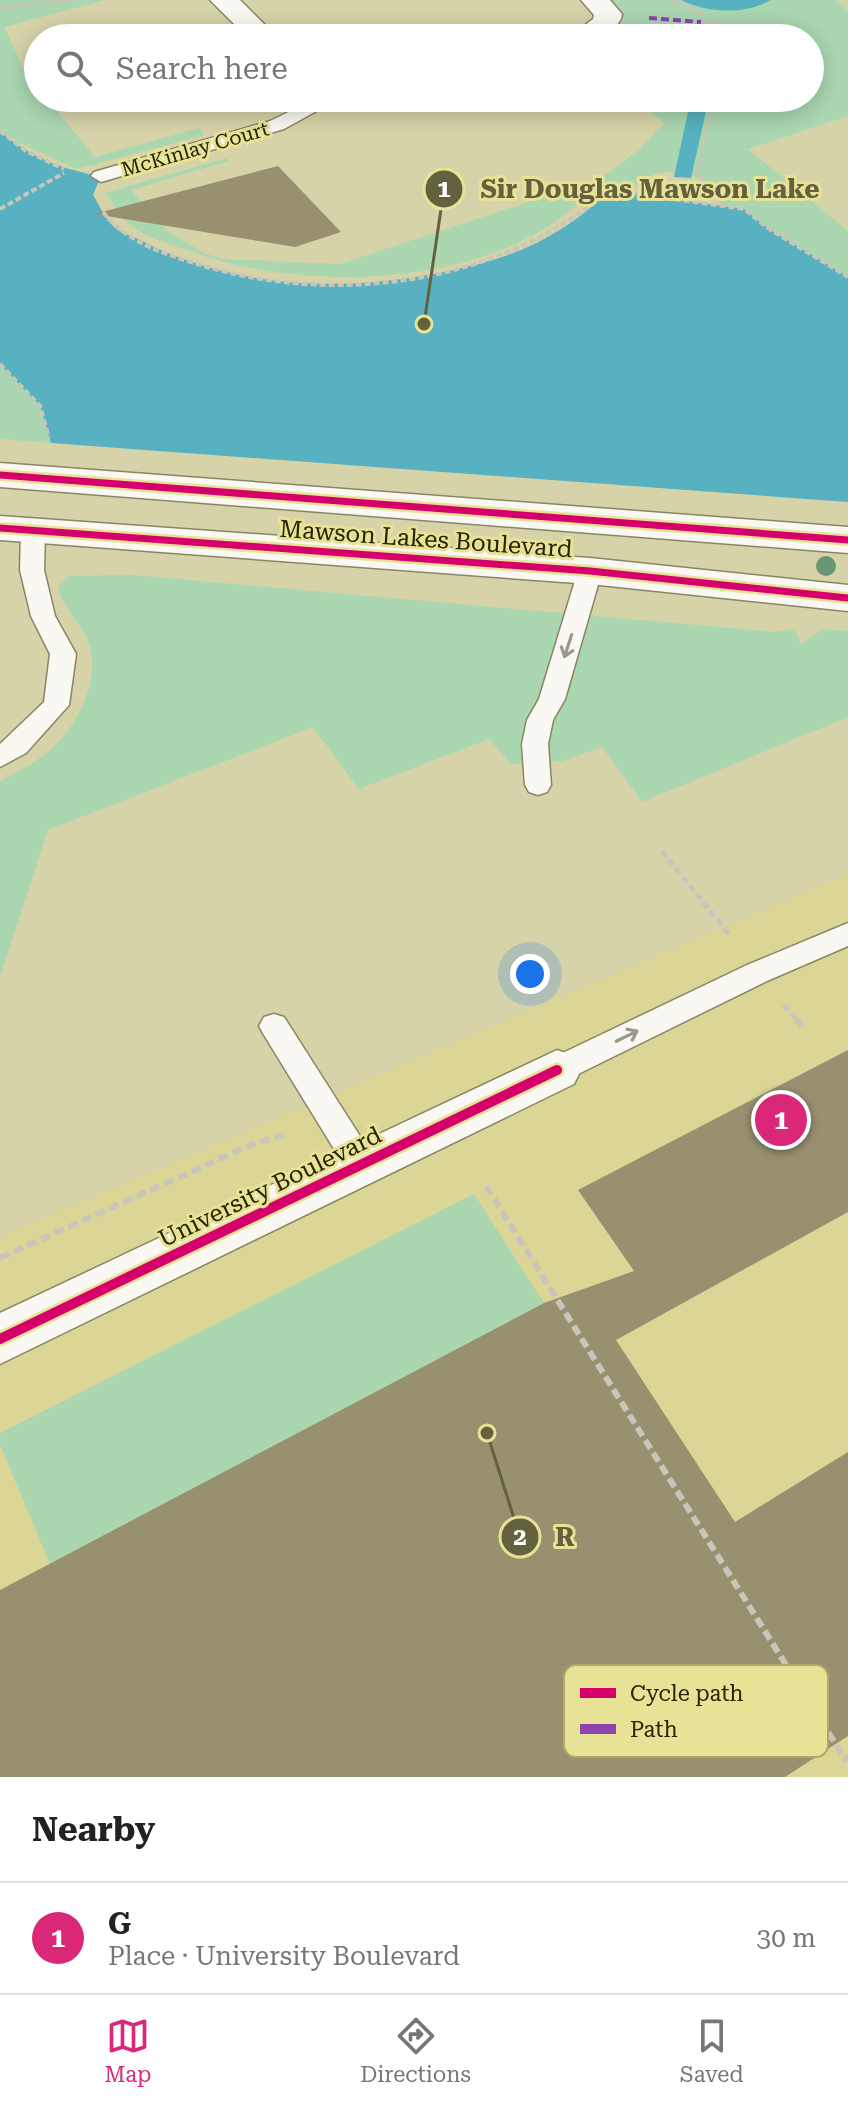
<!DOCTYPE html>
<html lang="en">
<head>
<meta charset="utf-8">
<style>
	:root { --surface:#fff; --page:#f2f2f2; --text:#222; --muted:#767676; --line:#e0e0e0; --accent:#db2777 }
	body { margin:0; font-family:"Roboto Serif",serif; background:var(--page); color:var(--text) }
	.you { position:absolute; left:530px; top:974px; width:28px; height:28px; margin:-20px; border:6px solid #fff; border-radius:50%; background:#1a73e8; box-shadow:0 0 0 12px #1a73e833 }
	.badge { display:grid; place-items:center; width:52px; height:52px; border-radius:50%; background:var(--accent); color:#fff; font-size:26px; font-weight:700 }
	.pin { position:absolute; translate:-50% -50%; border:4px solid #fff; box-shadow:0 2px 8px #0006 }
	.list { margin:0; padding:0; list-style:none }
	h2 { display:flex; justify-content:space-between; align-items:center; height:104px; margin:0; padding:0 32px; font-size:34px }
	h2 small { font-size:26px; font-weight:400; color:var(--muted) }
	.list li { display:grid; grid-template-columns:52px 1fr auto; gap:24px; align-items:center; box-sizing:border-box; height:112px; padding:0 32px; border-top:2px solid var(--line) }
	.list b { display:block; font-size:30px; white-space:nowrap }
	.list p { margin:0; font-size:26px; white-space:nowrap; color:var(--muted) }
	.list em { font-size:26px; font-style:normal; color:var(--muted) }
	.icon { flex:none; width:44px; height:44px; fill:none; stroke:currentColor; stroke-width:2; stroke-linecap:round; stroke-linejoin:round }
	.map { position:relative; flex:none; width:848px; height:1777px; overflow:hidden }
	.search { position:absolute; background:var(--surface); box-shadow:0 4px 20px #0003; left:24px; right:24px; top:24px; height:88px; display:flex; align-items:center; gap:20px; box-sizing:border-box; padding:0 28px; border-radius:44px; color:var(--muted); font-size:30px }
	.sheet { height:216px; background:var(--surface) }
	nav { display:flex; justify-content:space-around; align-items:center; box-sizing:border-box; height:112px; border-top:2px solid var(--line); background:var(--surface); font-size:22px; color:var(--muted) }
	nav a { display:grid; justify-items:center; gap:4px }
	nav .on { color:var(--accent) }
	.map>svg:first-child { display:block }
	.built { fill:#dbd695 }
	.green { fill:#aad6b0 }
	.water { fill:#57b1c1 }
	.building { fill:#989170 }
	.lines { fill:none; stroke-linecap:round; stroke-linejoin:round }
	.lane-casing { stroke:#888664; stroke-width:3 }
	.street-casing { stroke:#888664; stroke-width:3 }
	.secondary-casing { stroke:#888664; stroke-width:3 }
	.path-far2 { stroke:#c8c6ba; stroke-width:4; stroke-dasharray:6 3; stroke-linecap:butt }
	.path-far1 { stroke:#c8c6ba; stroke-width:5; stroke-dasharray:7 4; stroke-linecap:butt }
	.path { stroke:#c8c6ba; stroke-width:6; stroke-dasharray:10 5; stroke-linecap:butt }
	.lane { fill:#f9f8f2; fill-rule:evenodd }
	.street { fill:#f9f8f2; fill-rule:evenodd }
	.secondary { fill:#f9f8f2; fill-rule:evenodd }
	.quiet { stroke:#8e44ad; stroke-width:4; stroke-dasharray:8 4; stroke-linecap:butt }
	.cycleway-far1-casing { stroke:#e8e297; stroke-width:12 }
	.cycleway-casing { stroke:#e8e297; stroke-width:15 }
	.cycleway-far1 { stroke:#d6006c; stroke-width:7 }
	.cycleway { stroke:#d6006c; stroke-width:10 }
	.tree { fill:#699674 }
	.oneway { stroke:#9a9887 }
	.labels { text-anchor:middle; stroke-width:6; stroke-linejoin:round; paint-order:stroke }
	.far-street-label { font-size:20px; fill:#262304; stroke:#e8e297 }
	.street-label { font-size:24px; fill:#262304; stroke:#e8e297 }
	.key { fill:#e8e297; stroke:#aea96b; stroke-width:2 }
	.key-label { font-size:22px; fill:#262304 }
	.leader { fill:none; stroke:#64613e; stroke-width:3 }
	.callout-dot { fill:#64613e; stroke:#e8e297; stroke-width:3 }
	.mark-label { font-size:24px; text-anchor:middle; font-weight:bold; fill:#fff }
	.callout-label { font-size:26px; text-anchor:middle; font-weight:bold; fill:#64613e; stroke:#e8e297; stroke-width:6; stroke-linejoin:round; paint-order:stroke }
</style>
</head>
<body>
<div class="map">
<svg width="848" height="1777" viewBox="0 0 848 1777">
	<rect width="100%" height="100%" fill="#d6d3a9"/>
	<!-- built -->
	<polygon class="built" points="848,874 848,1777 0,1777 0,1237"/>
	<!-- green -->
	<g class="green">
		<polygon points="0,0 105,0 4,27 27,76 38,89 38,98 46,98 95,157 199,128 205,135 76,169 7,137 0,131"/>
		<path d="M 595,0 L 836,0 L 848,11 L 848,116 L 748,149 L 848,231 L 848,277 L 769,229 L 744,209 L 721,204 L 719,190 C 694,171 655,162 632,189 L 598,183 C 511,289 307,296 187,250 C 169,244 146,237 131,226 C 120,218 114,203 105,193 L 226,158 L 229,161 L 131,190 L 169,232 L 204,253 L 223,259 L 340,264 L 586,183 L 611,171 L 638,150 L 664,123 L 634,98 L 810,98 L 810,38 L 582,38 L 599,31 Z"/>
		<polygon points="0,364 40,406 51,443 0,439"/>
		<path d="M 133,575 L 775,632 L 794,629 L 801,644 L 823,629 L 848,631 L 848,717 L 642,802 L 602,747 L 563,761 L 511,764 L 489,739 L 359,789 L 313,727 L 48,830 L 0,977 L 0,781 C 19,771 42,759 57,744 C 79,721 100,678 90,647 C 83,624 64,611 58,587 L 69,576 Z"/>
		<polygon points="474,1194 544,1303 50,1564 0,1445 0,1433"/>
	</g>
	<!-- water -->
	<g class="water">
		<path d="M 681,0 L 771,0 C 744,15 707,13 681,0 Z"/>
		<polygon points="700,27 728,30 744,38 665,38 675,31"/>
		<polygon points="691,98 709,98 691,178 674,177"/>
		<path d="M 0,131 C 29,157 63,170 101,176 L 93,195 C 100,206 106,222 118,230 C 124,234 133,236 140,240 C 249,297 380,293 496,259 C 539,246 578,222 610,190 L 744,209 L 769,229 L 848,277 L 848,502 L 51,443 L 40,406 L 0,364 Z"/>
	</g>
	<!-- building -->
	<g class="building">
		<polygon points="278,166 341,232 295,247 94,214"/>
		<polygon points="848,1050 848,1212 616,1340 735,1522 848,1452 848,1736 785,1777 0,1777 0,1590 544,1303 634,1271 578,1190"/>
	</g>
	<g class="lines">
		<!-- lane casing -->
		<g class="lane-casing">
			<g id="lane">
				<polygon points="317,98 340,98 284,129 101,182 91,176 94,172 270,121"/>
				<polygon points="33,523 41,525 45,531 44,570 55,616 76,654 69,705 26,753 0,767 0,744 44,702 50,654 31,616 20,570 21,531 25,525"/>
				<polygon points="590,563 599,565 602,571 565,699 553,720 548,744 551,785 547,792 538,795 529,792 525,785 522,744 527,720 539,699 578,571 581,565"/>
				<polygon points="848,923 848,946 767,981 568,1079 557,1083 546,1079 542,1070 546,1061 747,965"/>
				<polygon points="274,1014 284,1017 372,1155 377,1165 372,1175 361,1179 350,1175 264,1035 259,1026 264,1017"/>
			</g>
		</g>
		<!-- street casing -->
		<g class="street-casing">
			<g id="street">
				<polygon points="210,0 240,0 278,38 248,38"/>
				<polygon points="581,0 610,0 622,14 621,19 609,36 568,38 593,19 594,15"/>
				<path d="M 325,98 L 377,98 L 373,104 C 359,108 343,108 329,104 Z"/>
				<polygon points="557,1050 574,1056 581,1070 574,1084 0,1364 0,1313"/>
			</g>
		</g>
		<!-- secondary casing -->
		<g class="secondary-casing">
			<g id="secondary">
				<polygon points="0,463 848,527 848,553 0,487"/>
				<polygon points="0,516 590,558 848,585 848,611 590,584 0,540"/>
			</g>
		</g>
		<!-- path-far2 -->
		<g class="path-far2">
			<polyline points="672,0 698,11 701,22 732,26 757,38"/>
			<polyline points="0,8 76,0"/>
			<polyline points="714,98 697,175 719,190 721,204"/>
			<polyline points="405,108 438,98"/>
			<polyline points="0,131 26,151 64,169"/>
			<polyline points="0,209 64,173"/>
			<path d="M 103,212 C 126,242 162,253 197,264 C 336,307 498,285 610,190 L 744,209 L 769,229 L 848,277"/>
			<polyline points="0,364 40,406 49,438"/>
		</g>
		<!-- path-far1 -->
		<g class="path-far1">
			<polyline points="662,851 731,937"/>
			<polyline points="784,1005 798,1021"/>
		</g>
		<!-- path -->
		<g class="path">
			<polyline points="796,1019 803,1027"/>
			<polyline points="486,1186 845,1759 848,1757"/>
			<polyline points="0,1258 255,1143 289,1134"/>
		</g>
		<!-- lane -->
		<use href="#lane" class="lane"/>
		<!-- street -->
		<use href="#street" class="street"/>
		<!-- secondary -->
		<use href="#secondary" class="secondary"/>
		<!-- quiet -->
		<polyline class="quiet" points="649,18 701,22"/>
		<!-- cycleway-far1 casing -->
		<g class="cycleway-far1-casing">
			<g id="cycleway-far1">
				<polyline points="0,475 848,540"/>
				<polyline points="0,528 590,571 848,598"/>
			</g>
		</g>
		<!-- cycleway casing -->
		<g class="cycleway-casing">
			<polyline id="cycleway" points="0,1339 557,1070"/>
		</g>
		<!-- cycleway-far1 -->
		<use href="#cycleway-far1" class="cycleway-far1"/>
		<!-- cycleway -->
		<use href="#cycleway" class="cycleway"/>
	</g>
	<!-- trees -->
	<circle class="tree" cx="826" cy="566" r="10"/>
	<!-- one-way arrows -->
	<defs><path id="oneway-shaft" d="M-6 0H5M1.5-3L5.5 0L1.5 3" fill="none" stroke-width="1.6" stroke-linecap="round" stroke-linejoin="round" transform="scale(2)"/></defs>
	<g class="oneway">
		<use href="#oneway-shaft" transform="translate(568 646) rotate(108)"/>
		<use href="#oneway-shaft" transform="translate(627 1036) rotate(-26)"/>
	</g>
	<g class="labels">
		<!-- far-street labels -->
		<g class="far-street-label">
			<text transform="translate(195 149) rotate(-16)" y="7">McKinlay Court</text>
		</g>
		<!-- street labels -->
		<g class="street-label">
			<text transform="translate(426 539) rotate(4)" y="8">Mawson Lakes Boulevard</text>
			<text transform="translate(270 1187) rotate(-26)" y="8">University Boulevard</text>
		</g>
	</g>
	<!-- legend -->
	<rect x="564" y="1665" width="264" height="92" rx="12" class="key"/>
	<rect x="580" y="1688" width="36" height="10" fill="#d6006c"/>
	<rect x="580" y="1724" width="36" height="10" fill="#8e44ad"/>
	<g class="key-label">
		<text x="630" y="1701">Cycle path</text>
		<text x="630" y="1737">Path</text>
	</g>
	<!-- callouts -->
	<path class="leader" d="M424 324L444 189M487 1433L520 1537"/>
	<g class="callout-dot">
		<circle cx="424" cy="324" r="8"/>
		<circle cx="487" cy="1433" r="8"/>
		<circle cx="444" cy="189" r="20"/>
		<circle cx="520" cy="1537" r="20"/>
	</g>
	<g class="mark-label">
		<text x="444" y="197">1</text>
		<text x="520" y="1545">2</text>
	</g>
	<g class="callout-label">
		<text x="650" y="198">Sir Douglas Mawson Lake</text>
		<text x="565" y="1546">R</text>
	</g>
</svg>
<div class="you"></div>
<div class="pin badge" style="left:781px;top:1120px">1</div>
<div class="search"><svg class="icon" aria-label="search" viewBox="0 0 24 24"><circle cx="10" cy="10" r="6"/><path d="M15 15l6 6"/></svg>Search here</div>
</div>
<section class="sheet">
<h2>Nearby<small></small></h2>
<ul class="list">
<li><span class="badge">1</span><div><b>G</b><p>Place · University Boulevard</p></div><em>30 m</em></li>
</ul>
</section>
<nav>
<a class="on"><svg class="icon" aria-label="map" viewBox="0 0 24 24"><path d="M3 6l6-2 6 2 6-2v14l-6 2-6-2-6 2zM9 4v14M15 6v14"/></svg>Map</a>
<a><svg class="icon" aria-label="directions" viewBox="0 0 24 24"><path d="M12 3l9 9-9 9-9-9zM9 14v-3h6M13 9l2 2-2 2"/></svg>Directions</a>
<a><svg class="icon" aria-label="saved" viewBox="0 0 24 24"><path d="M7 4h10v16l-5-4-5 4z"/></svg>Saved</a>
</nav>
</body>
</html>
